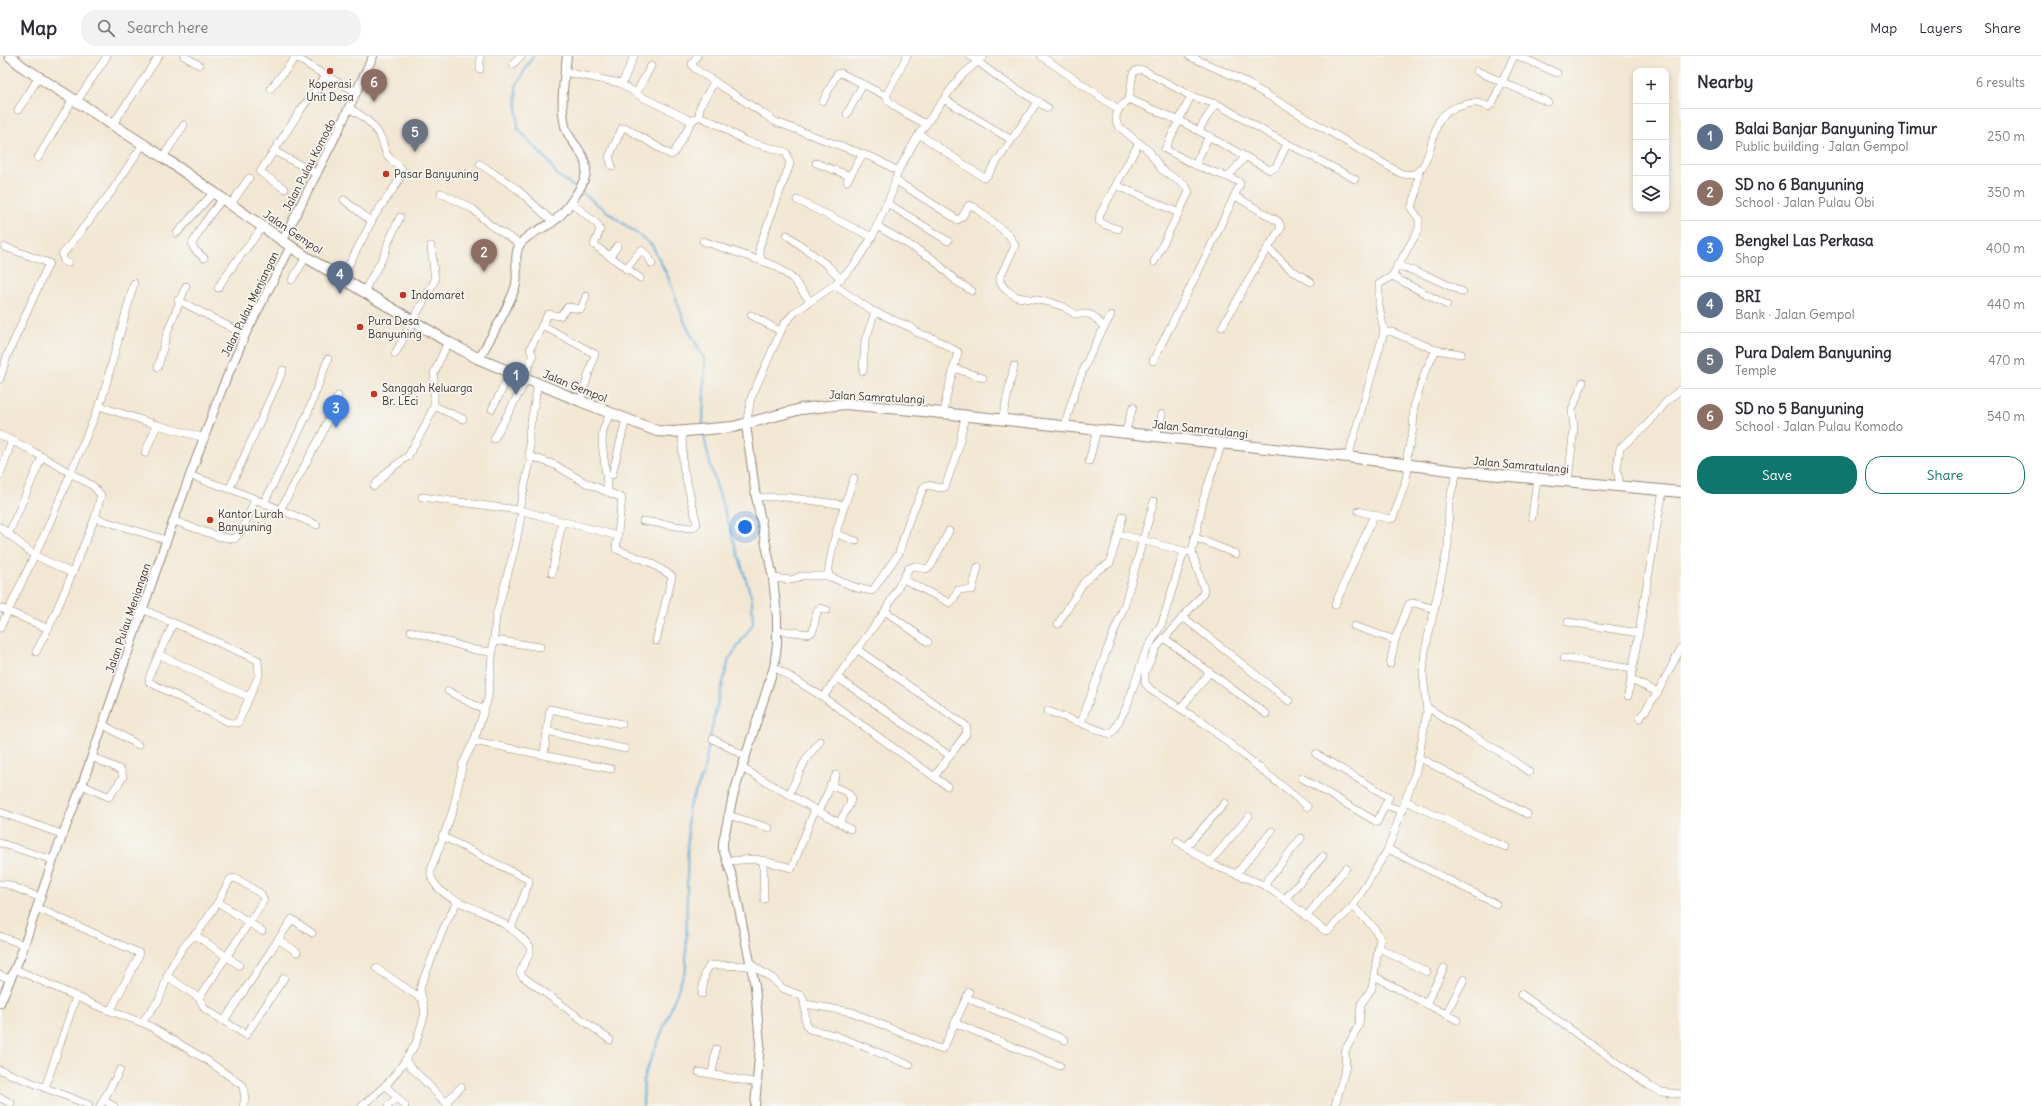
<!DOCTYPE html>
<html lang="en">
<head>
<meta charset="utf-8">
<style>
	:root { --surface:#fff; --page:#f2f2f3; --text:#2b2b33; --muted:#7c7c81; --line:#e1e1e2; --accent:#0f766e }
	body { margin:0; font-family:Delius,sans-serif; background:var(--page); color:var(--text) }
	.controls { position:absolute; right:12px; top:12px; display:grid; overflow:hidden; border-radius:8px; box-shadow:0 2px 6px #0003 }
	.controls button { width:36px; height:36px; display:grid; place-items:center; padding:0; border:0; border-bottom:1px solid var(--line); background:var(--surface); color:var(--text); font:20px sans-serif }
	.you { position:absolute; left:745px; top:471px; width:14px; height:14px; margin:-10px; border:3px solid #fff; border-radius:50%; background:#1a73e8; box-shadow:0 0 0 6px #1a73e833 }
	.badge { display:grid; place-items:center; width:26px; height:26px; border-radius:50%; background:var(--accent); color:#fff; font-size:13px; font-weight:700 }
	.pin { position:absolute; translate:-50% -33px; filter:drop-shadow(0 1px 2px #0008) }
	.pin::after { content:''; position:absolute; top:21px; width:14px; height:12px; background:inherit; clip-path:polygon(0 0,100% 0,50% 100%) }
	.list { margin:0; padding:0; list-style:none }
	h2 { display:flex; justify-content:space-between; align-items:center; height:52px; margin:0; padding:0 16px; font-size:17px }
	h2 small { font-size:13px; font-weight:400; color:var(--muted) }
	.list li { display:grid; grid-template-columns:26px 1fr auto; gap:12px; align-items:center; box-sizing:border-box; height:56px; padding:0 16px; border-top:1px solid var(--line) }
	.list b { display:block; font-size:15px; white-space:nowrap }
	.list p { margin:0; font-size:13px; white-space:nowrap; color:var(--muted) }
	.list em { font-size:13px; font-style:normal; color:var(--muted) }
	.actions { display:flex; gap:8px; padding:12px 16px }
	.actions a { flex:1; padding:9px 0; border:1px solid var(--accent); border-radius:16px; text-align:center; font-size:14px; color:var(--accent) }
	.actions .main { background:var(--accent); color:#fff }
	.icon { flex:none; width:22px; height:22px; fill:none; stroke:currentColor; stroke-width:2; stroke-linecap:round; stroke-linejoin:round }
	.map { position:relative; flex:none; width:1681px; height:1050px; overflow:hidden }
	header { display:flex; align-items:center; gap:24px; box-sizing:border-box; height:56px; padding:0 20px; background:var(--surface); border-bottom:1px solid var(--line) }
	header strong { font-size:19px }
	nav { display:flex; gap:22px; margin-inline-start:auto; font-size:14px }
	.search { width:280px; height:36px; background:var(--page); display:flex; align-items:center; gap:10px; box-sizing:border-box; padding:0 14px; border-radius:16px; color:var(--muted); font-size:15px }
	main { display:flex }
	aside { flex:1; background:var(--surface) }
	.map>svg:first-child { display:block }
	.lines { fill:none; stroke-linecap:round; stroke-linejoin:round }
	.stream { stroke:#61aeda; stroke-width:2 }
	.minor-casing { stroke:#968878; stroke-width:8 }
	.tertiary-casing { stroke:#968878; stroke-width:10 }
	.secondary-casing { stroke:#968878; stroke-width:12 }
	.minor { stroke:#fff; stroke-width:7 }
	.tertiary { stroke:#fff; stroke-width:8 }
	.secondary { stroke:#fff; stroke-width:10 }
	.poi-dot { fill:#c8321e; stroke:#f6f6f2; stroke-width:1.5 }
	.labels { text-anchor:middle; stroke-width:3.5; stroke-linejoin:round; paint-order:stroke }
	.poi-label { font-size:11px; fill:#3b2a1e; stroke:#f6f6f2; text-anchor:start }
	.street-label { font-size:11px; fill:#3b2a1e; stroke:#f6f6f2 }
</style>
</head>
<body>
<header>
<strong>Map</strong>
<div class="search"><svg class="icon" aria-label="search" viewBox="0 0 24 24"><circle cx="10" cy="10" r="6"/><path d="M15 15l6 6"/></svg>Search here</div>
<nav><a>Map</a><a>Layers</a><a>Share</a></nav>
</header>
<main>
<div class="map">
<svg width="1681" height="1050" viewBox="0 0 1681 1050">
	<rect width="100%" height="100%" fill="#f6f6f2"/>
	<filter id="ink" filterUnits="userSpaceOnUse"><feTurbulence type="fractalNoise" baseFrequency=".025" numOctaves="2"/><feDisplacementMap in="SourceGraphic" scale="8" xChannelSelector="R" yChannelSelector="G"/><feConvolveMatrix kernelMatrix="1 2 1 2 8 2 1 2 1" color-interpolation-filters="sRGB"/></filter>
	<filter id="wash" filterUnits="userSpaceOnUse"><feTurbulence type="fractalNoise" baseFrequency=".012" numOctaves="4" result="noise"/><feDisplacementMap in="SourceGraphic" scale="16" xChannelSelector="R" yChannelSelector="G"/><feGaussianBlur stdDeviation="0.9" result="paint"/><feColorMatrix in="noise" values="0 0 0 0 0 0 0 0 0 0 0 0 0 0 0 0 0 1.4 0 .05"/><feComposite in="paint" operator="in"/></filter>
	<g filter="url(#wash)">
		<rect width="100%" height="100%" fill="#f2e7d2"/>
		<g class="lines">
			<!-- stream -->
			<g class="stream">
				<polyline points="533,0 516,30 518,73 549,106 557,119 577,133"/>
				<polyline points="581,136 652,189 668,221 685,267 705,304 703,370"/>
				<polyline points="643,1050 644,1020 666,966 686,912 688,753 703,719 714,661 729,603 753,568 752,543 711,412 703,376"/>
			</g>
		</g>
	</g>
	<g filter="url(#ink)">
		<g class="lines">
			<!-- minor casing -->
			<g class="minor-casing">
				<g id="minor">
					<polyline points="184,0 199,9"/>
					<polyline points="294,0 326,20 357,36"/>
					<polyline points="697,0 692,8 694,12 776,66 876,103 898,115"/>
					<polyline points="970,0 1001,23 1048,52"/>
					<polyline points="1041,0 1118,53"/>
					<path d="M 1189,0 L 1238,22 L 1400,117 C 1430,128 1429,83 1439,65 C 1445,56 1454,51 1464,49 C 1474,46 1478,46 1488,51 L 1492,48 L 1514,0"/>
					<polyline points="1518,0 1557,17"/>
					<polyline points="513,8 521,0"/>
					<polyline points="480,13 480,0"/>
					<polyline points="1477,15 1548,46"/>
					<polyline points="565,16 620,27 640,40 692,65"/>
					<polyline points="622,28 634,0"/>
					<polyline points="271,32 296,1"/>
					<polyline points="636,37 651,10"/>
					<polyline points="886,40 907,0"/>
					<polyline points="944,43 1010,83"/>
					<polyline points="1129,43 1184,67 1270,114 1276,111 1287,88"/>
					<polyline points="77,45 107,0"/>
					<path d="M 823,45 L 837,18 L 841,17 L 886,40 C 889,51 916,62 926,68"/>
					<polyline points="18,54 39,21"/>
					<polyline points="847,58 863,28"/>
					<polyline points="699,60 700,51 714,26"/>
					<polyline points="113,68 159,0"/>
					<polyline points="1199,74 1215,48"/>
					<polyline points="919,78 984,122 987,120 1038,45"/>
					<polyline points="274,95 317,118"/>
					<polyline points="163,101 184,69"/>
					<polyline points="38,102 73,43"/>
					<polyline points="816,107 850,120"/>
					<polyline points="480,108 517,133 553,166"/>
					<polyline points="1195,109 1209,80"/>
					<polyline points="612,110 609,101 622,72 626,72 671,99 674,97 692,65 699,60 721,70 745,85 786,96 790,108 759,192 761,204"/>
					<polyline points="1228,121 1245,101"/>
					<polyline points="895,124 958,164 962,161 969,149 974,151 1009,179 1015,190 1000,221 1000,226 1006,234 1017,241 1050,246 1064,251 1075,258 1088,258 1093,260 1104,271"/>
					<polyline points="847,125 863,98"/>
					<polyline points="1116,129 1179,157"/>
					<polyline points="285,133 260,116 302,52 326,20"/>
					<polyline points="441,137 473,153 490,169 520,188"/>
					<polyline points="344,144 371,165"/>
					<polyline points="797,144 872,181"/>
					<polyline points="571,146 597,168 600,174 594,189 640,222"/>
					<polyline points="887,147 948,185"/>
					<polyline points="231,148 249,122"/>
					<polyline points="877,170 933,203 956,225 972,235"/>
					<polyline points="1118,173 1105,169 1099,165 1100,158 1139,87"/>
					<polyline points="177,177 214,136"/>
					<polyline points="787,179 827,209 841,223"/>
					<polyline points="703,185 776,210 793,223 810,245"/>
					<polyline points="1268,192 1290,213 1311,226"/>
					<polyline points="610,201 617,190"/>
					<polyline points="204,202 194,193 192,188 204,167 223,142"/>
					<path d="M 1154,206 L 1189,136 L 1186,130 L 1161,113 L 1149,95 L 1118,70 C 1112,58 1120,51 1129,43 L 1133,17 L 1137,14 L 1143,14 L 1191,40 L 1219,49 L 1271,79 L 1355,123"/>
					<polyline points="68,207 64,205 62,199 112,135 143,88"/>
					<polyline points="1397,209 1428,220 1463,236"/>
					<polyline points="626,213 641,194 648,200 652,208"/>
					<polyline points="1392,220 1447,249"/>
					<path d="M 342,222 L 375,159 L 396,129 L 403,116 C 400,109 393,106 388,100 C 384,95 384,88 381,82 C 374,68 363,60 349,52"/>
					<polyline points="292,224 306,201"/>
					<polyline points="834,229 871,254 912,272 918,277 933,282 958,296 946,342 944,358"/>
					<path d="M 218,232 C 231,209 248,192 263,170"/>
					<polyline points="364,235 385,198 388,187 400,161"/>
					<polyline points="178,244 245,279"/>
					<polyline points="751,259 780,275"/>
					<polyline points="542,269 595,298 580,345"/>
					<polyline points="1222,271 1260,204 1281,172 1279,166 1235,140"/>
					<polyline points="1384,276 1392,276 1436,294 1461,298"/>
					<polyline points="395,298 435,224 431,190"/>
					<polyline points="1153,305 1209,194 1240,128 1238,125 1195,109 1165,93 1191,40"/>
					<polyline points="158,311 167,277 186,230"/>
					<polyline points="954,312 983,322"/>
					<polyline points="863,315 865,285 875,256"/>
					<polyline points="524,322 533,300 530,293 548,258 560,260 568,251 581,253 586,240"/>
					<polyline points="0,323 7,300 49,207 5,191"/>
					<polyline points="99,350 157,369 205,382"/>
					<polyline points="434,350 463,363"/>
					<polyline points="492,353 511,316"/>
					<polyline points="1002,364 1014,310"/>
					<polyline points="746,369 751,342 784,268 795,256 834,229 855,208 872,181 892,136 898,115 919,78 959,22 984,0"/>
					<path d="M 1065,371 C 1074,330 1090,296 1111,259"/>
					<polyline points="1125,377 1133,351"/>
					<polyline points="0,379 27,392 93,430 101,439 95,462 69,525 51,567 36,596"/>
					<polyline points="1156,380 1162,358"/>
					<polyline points="494,383 527,323"/>
					<polyline points="1222,387 1204,441 1192,496 1204,534 1203,538 1156,592 1145,616 1145,627 1151,634 1205,668 1308,751"/>
					<polyline points="145,397 157,369"/>
					<polyline points="530,400 555,409 584,426 622,442 616,493 649,506 672,520 656,585"/>
					<polyline points="1348,401 1384,276 1379,249 1379,228 1392,220 1419,173 1419,163 1411,152 1416,139 1419,115"/>
					<polyline points="1089,405 1097,374"/>
					<polyline points="0,419 12,384"/>
					<polyline points="612,419 626,363"/>
					<polyline points="191,420 236,435 317,469"/>
					<polyline points="1568,425 1574,372 1572,354 1583,326"/>
					<polyline points="374,430 388,415 408,400 424,372 434,350 434,317 448,286"/>
					<polyline points="1620,430 1617,413 1620,392 1646,370 1667,345 1681,333"/>
					<polyline points="230,432 283,314"/>
					<polyline points="608,436 602,386 603,374 610,357"/>
					<polyline points="422,441 519,454 618,480"/>
					<polyline points="756,441 785,441 845,449"/>
					<polyline points="264,447 307,359 328,303"/>
					<polyline points="280,454 322,378 338,340"/>
					<polyline points="519,454 530,406 529,377 538,328"/>
					<path d="M 522,455 L 515,491 L 496,560 L 488,642 L 474,685 L 463,707 L 453,754 L 431,814 L 431,821 C 440,843 472,850 490,860 C 505,868 520,877 530,891 L 530,897 L 520,916 L 522,920 L 610,984"/>
					<polyline points="1359,455 1389,463 1393,462 1394,459 1404,431 1409,409 1407,400 1413,373 1414,351 1425,316 1436,294"/>
					<polyline points="1532,461 1537,422"/>
					<polyline points="95,462 166,484"/>
					<polyline points="174,465 217,480 234,483 241,476 255,444"/>
					<polyline points="643,465 690,472 693,472 697,468 683,410 682,375"/>
					<polyline points="0,471 34,499 72,517"/>
					<polyline points="837,478 856,485"/>
					<polyline points="1119,478 1187,496"/>
					<polyline points="8,479 42,401"/>
					<polyline points="1194,481 1236,498"/>
					<polyline points="552,517 562,466"/>
					<path d="M 828,520 C 831,487 843,453 854,422"/>
					<polyline points="773,522 792,524 801,520 828,520 857,532 872,535 899,497 909,464 924,431 927,429 941,432 945,431 958,394 965,360"/>
					<polyline points="903,523 950,547 953,544 958,534 972,534 978,511"/>
					<polyline points="1335,549 1374,459"/>
					<polyline points="0,552 47,572"/>
					<path d="M 142,553 L 258,604 L 259,619 L 238,667 L 230,667 L 149,626 C 147,620 169,578 173,568"/>
					<polyline points="885,555 928,586"/>
					<polyline points="1183,561 1289,645"/>
					<polyline points="1568,566 1639,577"/>
					<polyline points="1058,568 1084,526 1098,514 1110,507 1123,460"/>
					<polyline points="1354,570 1395,584"/>
					<polyline points="0,572 47,473 102,343 134,227"/>
					<polyline points="777,574 809,578 813,575 817,555 820,552 827,554"/>
					<polyline points="411,575 475,594 492,596"/>
					<polyline points="1164,582 1266,658"/>
					<polyline points="493,586 502,585 540,591"/>
					<polyline points="858,594 965,669 967,672 966,678 934,721"/>
					<polyline points="160,599 249,641"/>
					<polyline points="1564,602 1633,613"/>
					<polyline points="1390,608 1395,584 1409,548 1414,547 1435,553"/>
					<polyline points="774,611 823,641 947,730"/>
					<polyline points="838,622 950,700"/>
					<polyline points="1631,624 1658,636"/>
					<polyline points="448,635 484,654"/>
					<polyline points="1628,640 1663,434"/>
					<polyline points="823,641 885,555 909,512 915,510 926,513 931,510 949,475"/>
					<path d="M 1427,651 C 1460,674 1497,691 1529,716"/>
					<polyline points="1181,652 1210,616"/>
					<polyline points="1048,655 1107,677 1110,678 1114,674 1127,650 1145,597 1162,567 1184,495"/>
					<polyline points="1640,662 1658,636 1681,592"/>
					<polyline points="1081,667 1108,591 1124,551 1154,445"/>
					<polyline points="102,668 138,689"/>
					<polyline points="547,675 625,693"/>
					<polyline points="713,683 745,700"/>
					<polyline points="474,685 611,713"/>
					<polyline points="544,699 550,653 622,668"/>
					<polyline points="1418,701 1527,758"/>
					<polyline points="742,712 850,773"/>
					<polyline points="1302,722 1377,766 1389,741 1316,698"/>
					<polyline points="82,729 109,741 123,721 121,714 92,701"/>
					<polyline points="830,729 847,736 851,741 850,748 839,767"/>
					<polyline points="789,738 806,703 820,685"/>
					<polyline points="1406,745 1484,782 1506,791"/>
					<polyline points="1385,749 1403,755"/>
					<polyline points="819,755 836,719"/>
					<polyline points="0,756 64,779"/>
					<polyline points="728,759 769,772"/>
					<polyline points="442,780 529,824 529,827 511,872"/>
					<polyline points="1177,785 1213,809 1264,829 1289,846 1325,875 1329,874 1353,850"/>
					<polyline points="0,787 53,804"/>
					<polyline points="1186,791 1225,747"/>
					<polyline points="1388,793 1496,848"/>
					<polyline points="763,804 764,843"/>
					<polyline points="727,805 756,803 792,812 815,753"/>
					<polyline points="1209,807 1249,760"/>
					<polyline points="1236,818 1272,775"/>
					<polyline points="0,828 6,828 41,842"/>
					<polyline points="1264,829 1301,782"/>
					<polyline points="1285,843 1323,800"/>
					<polyline points="218,846 262,875"/>
					<polyline points="37,852 139,897 138,902 110,955"/>
					<polyline points="1306,861 1346,812"/>
					<polyline points="195,879 239,909"/>
					<polyline points="0,880 24,889"/>
					<polyline points="278,883 297,896"/>
					<polyline points="1379,892 1427,916"/>
					<polyline points="376,912 422,943"/>
					<polyline points="15,913 95,949 148,969 208,1005 243,1030 245,1043 243,1050"/>
					<polyline points="0,919 10,923"/>
					<polyline points="167,920 199,942 205,953 246,979 284,922"/>
					<polyline points="1374,920 1457,964"/>
					<path d="M 702,938 L 705,917 L 710,909 L 753,910 L 772,922 L 782,932 L 802,940 C 808,950 802,964 809,973 L 834,979 L 910,1009"/>
					<polyline points="1521,938 1651,1031 1661,1036 1681,1038"/>
					<polyline points="967,942 1065,984"/>
					<polyline points="805,948 852,956 937,992 943,993 969,936"/>
					<polyline points="1426,948 1444,912"/>
					<polyline points="1446,958 1464,923"/>
					<polyline points="224,965 292,863 312,877"/>
					<polyline points="142,966 159,944 171,911 183,891 201,872 218,846 230,823 236,822 261,838 264,844 199,942"/>
					<polyline points="955,967 1060,1010"/>
					<polyline points="405,1005 449,1050"/>
					<polyline points="0,1014 89,1049"/>
					<polyline points="699,1016 758,1027"/>
					<polyline points="712,1018 716,993"/>
					<polyline points="385,1029 405,1050"/>
					<polyline points="45,1032 76,941"/>
					<polyline points="0,1042 11,1047"/>
					<polyline points="103,1044 114,1050"/>
					<polyline points="446,1046 461,1031"/>
					<polyline points="100,1050 120,1014"/>
					<polyline points="362,1050 389,1026 405,1005 416,987 425,957 420,932 444,871 457,846"/>
					<polyline points="388,1050 397,1041"/>
					<polyline points="1335,1050 1346,1010 1345,995 1359,969 1361,948 1372,932 1380,882 1374,872 1353,850 1388,793 1416,715 1427,656 1423,617 1425,595 1448,490 1449,446 1457,415"/>
				</g>
			</g>
			<!-- tertiary casing -->
			<g class="tertiary-casing">
				<g id="tertiary">
					<polyline points="283,184 339,73 373,0"/>
					<path d="M 479,303 C 491,280 506,257 515,232 C 520,219 512,201 520,188 C 528,177 543,173 553,166 C 564,158 585,129 586,116 C 588,97 568,86 565,70 C 560,48 564,22 567,0"/>
					<polyline points="746,369 756,441 773,522 777,561 777,589 774,611 733,740 723,786 723,793 733,823 755,930 760,988 755,1050"/>
					<polyline points="0,947 20,901 53,804 82,729 169,477 221,335 245,279 291,190"/>
				</g>
			</g>
			<!-- secondary casing -->
			<g class="secondary-casing">
				<polyline id="secondary" points="10,0 23,11 163,101 306,201 448,286 479,303 580,345 657,375 673,376 733,371 801,353 845,348 923,355 1348,401 1457,415 1681,436"/>
			</g>
			<!-- minor -->
			<use href="#minor" class="minor"/>
			<!-- tertiary -->
			<use href="#tertiary" class="tertiary"/>
			<!-- secondary -->
			<use href="#secondary" class="secondary"/>
		</g>
	</g>
	<!-- markers -->
	<g class="poi-dot">
		<circle cx="330" cy="15" r="4"/>
		<circle cx="386" cy="118" r="4"/>
		<circle cx="403" cy="239" r="4"/>
		<circle cx="360" cy="271" r="4"/>
		<circle cx="374" cy="338" r="4"/>
		<circle cx="210" cy="464" r="4"/>
	</g>
	<g class="labels">
		<!-- poi labels -->
		<g class="poi-label">
			<text x="330" y="32" text-anchor="middle">Koperasi<tspan x="330" dy="13">Unit Desa</tspan></text>
			<text x="394" y="122">Pasar Banyuning</text>
			<text x="411" y="243">Indomaret</text>
			<text x="368" y="269">Pura Desa<tspan x="368" dy="13">Banyuning</tspan></text>
			<text x="382" y="336">Sanggah Keluarga<tspan x="382" dy="13">Br. LEci</tspan></text>
			<text x="218" y="462">Kantor Lurah<tspan x="218" dy="13">Banyuning</tspan></text>
		</g>
		<!-- street labels -->
		<g class="street-label">
			<text transform="translate(309 109) rotate(-63)" y="4">Jalan Pulau Komodo</text>
			<text transform="translate(293 176) rotate(34)" y="4">Jalan Gempol</text>
			<text transform="translate(250 248) rotate(-64)" y="4">Jalan Pulau Menjangan</text>
			<text transform="translate(575 330) rotate(22)" y="4">Jalan Gempol</text>
			<text transform="translate(877 341) rotate(3)" y="4">Jalan Samratulangi</text>
			<text transform="translate(1200 373) rotate(6)" y="4">Jalan Samratulangi</text>
			<text transform="translate(1521 409) rotate(5)" y="4">Jalan Samratulangi</text>
			<text transform="translate(128 562) rotate(-71)" y="4">Jalan Pulau Menjangan</text>
		</g>
	</g>
</svg>
<div class="controls">
<button>+</button>
<button>−</button>
<button><svg class="icon" aria-label="locate" viewBox="0 0 24 24"><circle cx="12" cy="12" r="6"/><path d="M12 2v4M12 18v4M2 12h4M18 12h4"/></svg></button>
<button><svg class="icon" aria-label="layers" viewBox="0 0 24 24"><path d="M12 4l9 5-9 5-9-5zM3 14l9 5 9-5"/></svg></button>
</div>
<div class="you"></div>
<div class="pin badge" style="left:516px;top:339px;background:#5c6f8a">1</div>
<div class="pin badge" style="left:484px;top:216px;background:#8d6e63">2</div>
<div class="pin badge" style="left:336px;top:372px;background:#3f7fe0">3</div>
<div class="pin badge" style="left:340px;top:238px;background:#5c6f8a">4</div>
<div class="pin badge" style="left:415px;top:96px;background:#6b7280">5</div>
<div class="pin badge" style="left:374px;top:46px;background:#8d6e63">6</div>
</div>
<aside>
<h2>Nearby<small>6 results</small></h2>
<ul class="list">
<li><span class="badge" style="background:#5c6f8a">1</span><div><b>Balai Banjar Banyuning Timur</b><p>Public building · Jalan Gempol</p></div><em>250 m</em></li>
<li><span class="badge" style="background:#8d6e63">2</span><div><b>SD no 6 Banyuning</b><p>School · Jalan Pulau Obi</p></div><em>350 m</em></li>
<li><span class="badge" style="background:#3f7fe0">3</span><div><b>Bengkel Las Perkasa</b><p>Shop</p></div><em>400 m</em></li>
<li><span class="badge" style="background:#5c6f8a">4</span><div><b>BRI</b><p>Bank · Jalan Gempol</p></div><em>440 m</em></li>
<li><span class="badge" style="background:#6b7280">5</span><div><b>Pura Dalem Banyuning</b><p>Temple</p></div><em>470 m</em></li>
<li><span class="badge" style="background:#8d6e63">6</span><div><b>SD no 5 Banyuning</b><p>School · Jalan Pulau Komodo</p></div><em>540 m</em></li>
</ul>
<div class="actions"><a class="main">Save</a><a>Share</a></div>
</aside>
</main>
</body>
</html>
